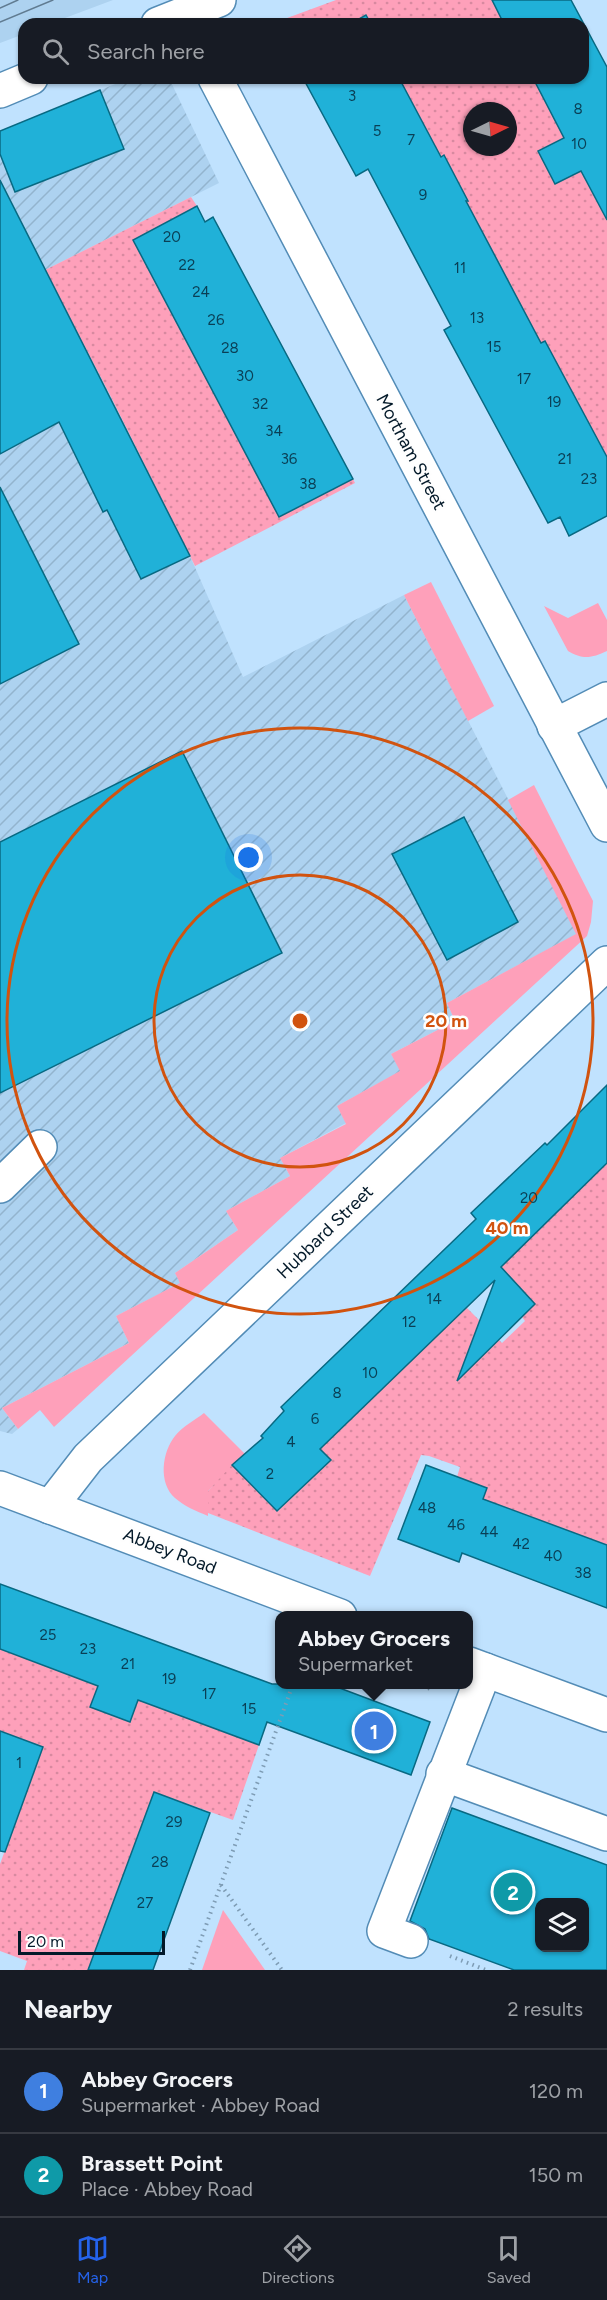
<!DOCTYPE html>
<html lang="en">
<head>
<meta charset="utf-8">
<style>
	:root { --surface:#171b24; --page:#20242c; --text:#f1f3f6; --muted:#9ea1a6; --line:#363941; --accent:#2563eb }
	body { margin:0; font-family:Figtree,sans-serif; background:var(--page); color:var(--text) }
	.controls { position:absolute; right:18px; bottom:18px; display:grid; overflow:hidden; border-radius:12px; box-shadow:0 2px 4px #0004 }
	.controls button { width:54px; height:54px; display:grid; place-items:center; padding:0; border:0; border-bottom:2px solid var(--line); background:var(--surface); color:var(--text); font:30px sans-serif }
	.compass { position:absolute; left:463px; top:102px; width:54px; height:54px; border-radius:50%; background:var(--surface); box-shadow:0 2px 4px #0004; rotate:85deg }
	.scale { position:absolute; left:18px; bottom:15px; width:147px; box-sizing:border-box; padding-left:6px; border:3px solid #031929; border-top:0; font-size:16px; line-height:21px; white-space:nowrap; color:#031929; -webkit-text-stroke:4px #fefefe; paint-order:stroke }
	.you { position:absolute; left:249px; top:858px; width:21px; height:21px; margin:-15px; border:4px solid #fff; border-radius:50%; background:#1a73e8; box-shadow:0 0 0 9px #1a73e833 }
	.badge { display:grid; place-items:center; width:39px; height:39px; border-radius:50%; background:var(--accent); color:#fff; font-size:20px; font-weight:700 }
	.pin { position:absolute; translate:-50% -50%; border:3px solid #fff; box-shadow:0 2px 6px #0006 }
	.popup { position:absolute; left:275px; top:1611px; width:198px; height:78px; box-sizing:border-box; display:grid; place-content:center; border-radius:12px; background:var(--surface); filter:drop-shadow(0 2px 4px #0005); font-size:20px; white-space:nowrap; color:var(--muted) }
	.popup b { font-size:22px; color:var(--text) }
	.popup::after { content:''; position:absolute; left:50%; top:100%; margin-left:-12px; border:12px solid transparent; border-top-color:var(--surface) }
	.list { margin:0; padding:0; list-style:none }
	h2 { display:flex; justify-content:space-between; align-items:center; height:78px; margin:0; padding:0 24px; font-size:26px }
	h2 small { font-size:20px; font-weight:400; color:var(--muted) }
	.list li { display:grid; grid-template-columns:39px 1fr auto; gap:18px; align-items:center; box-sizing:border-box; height:84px; padding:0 24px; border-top:2px solid var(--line) }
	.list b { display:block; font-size:22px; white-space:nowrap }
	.list p { margin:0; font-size:20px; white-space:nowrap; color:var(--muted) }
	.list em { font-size:20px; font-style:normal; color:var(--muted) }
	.icon { flex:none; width:33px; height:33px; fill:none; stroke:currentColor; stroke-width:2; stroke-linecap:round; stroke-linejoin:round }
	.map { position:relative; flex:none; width:607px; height:1970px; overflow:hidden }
	.search { position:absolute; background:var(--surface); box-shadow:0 2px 4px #0004; left:18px; right:18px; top:18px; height:66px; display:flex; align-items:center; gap:15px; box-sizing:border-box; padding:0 21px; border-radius:18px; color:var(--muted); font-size:22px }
	.sheet { height:246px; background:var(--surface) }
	nav { display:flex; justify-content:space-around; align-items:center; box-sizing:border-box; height:84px; border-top:2px solid var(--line); background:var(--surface); font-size:16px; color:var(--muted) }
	nav a { display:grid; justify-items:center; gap:3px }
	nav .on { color:var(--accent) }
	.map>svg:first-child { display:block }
	.built { fill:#add2f0 }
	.industrial { fill:url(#industrial-furrows) }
	.green { fill:#fea0ba }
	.garden { fill:url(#garden-dots); fill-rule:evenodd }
	.building { fill:#20b1d8; stroke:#086982; stroke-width:1.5; fill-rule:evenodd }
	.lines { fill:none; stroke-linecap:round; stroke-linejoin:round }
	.minor-casing { stroke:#538cb6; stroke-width:36 }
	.path { stroke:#7e9cb4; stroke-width:4; stroke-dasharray:1.5 4.5; stroke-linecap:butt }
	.minor { stroke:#fff; stroke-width:33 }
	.tram { stroke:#607b91; stroke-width:1.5 }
	.ring { fill:none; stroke:#d1530f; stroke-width:3 }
	.labels { text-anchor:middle; stroke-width:5; stroke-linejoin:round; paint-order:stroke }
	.number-label { font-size:15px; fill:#0a3f55 }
	.street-label { font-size:18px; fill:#031929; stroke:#fefefe }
	.centre { fill:#d1530f; stroke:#fefefe; stroke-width:3 }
	.ring-label { font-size:18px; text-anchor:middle; font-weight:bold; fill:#d1530f; stroke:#fefefe; stroke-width:5; stroke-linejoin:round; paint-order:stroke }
</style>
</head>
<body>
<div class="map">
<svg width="607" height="1970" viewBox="0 0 607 1970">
	<defs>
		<pattern id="industrial-furrows" width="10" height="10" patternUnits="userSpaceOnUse" patternTransform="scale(1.5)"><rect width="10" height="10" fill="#add2f0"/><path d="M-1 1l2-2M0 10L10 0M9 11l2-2" fill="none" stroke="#93b4ce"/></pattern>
		<pattern id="garden-dots" width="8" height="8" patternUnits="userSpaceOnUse" patternTransform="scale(1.5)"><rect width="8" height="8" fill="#fea0ba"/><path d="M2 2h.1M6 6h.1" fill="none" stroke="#d889a0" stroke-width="1.8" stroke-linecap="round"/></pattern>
	</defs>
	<rect width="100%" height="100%" fill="#c0e2fe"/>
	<!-- built -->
	<polygon class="built" points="0,0 113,0 49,24 24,24 24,34 0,43"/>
	<!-- industrial -->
	<polygon class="industrial" points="130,78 169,78 219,183 45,270 110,395 190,556 243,677 404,595 577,934 447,1003 455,1021 391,1054 401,1071 337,1106 346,1123 280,1158 290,1176 226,1211 238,1230 175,1273 181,1283 116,1316 129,1343 2,1408 18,1429 12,1434 0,1431 0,131"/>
	<!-- green -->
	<g class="green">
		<polygon points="431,582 494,706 468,721 404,595"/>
		<path d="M 598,603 L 607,620 L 607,651 C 592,658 583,660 568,651 L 544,606 L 568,618 Z"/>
		<polygon points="534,785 593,901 591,922 587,936 54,1427 40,1410 18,1429 2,1408 129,1343 116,1316 180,1283 175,1273 238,1230 226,1211 290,1176 280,1158 346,1124 337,1106 400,1071 391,1054 455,1021 447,1003 576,934 508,800"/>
		<path d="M 204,1413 L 245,1454 L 208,1491 L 208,1516 C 196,1511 184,1506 175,1498 C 158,1483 162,1452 175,1436 C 182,1427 195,1420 204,1413 Z"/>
		<polygon points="223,1910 265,1970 202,1970"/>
	</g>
	<!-- garden -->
	<g class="garden">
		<polygon points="336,0 492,0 504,24 371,24 366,15 350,24 280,24 279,21"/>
		<path d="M 399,78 L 533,78 L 564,138 L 538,151 L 555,184 L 581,171 L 603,213 L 607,212 L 607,458 L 545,341 L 541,344 L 450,210 L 467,201 L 444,155 L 441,157 ZM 472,111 L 508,111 L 508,147 L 472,147 Z"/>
		<polygon points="191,197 197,206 134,240 279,517 353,479 355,483 195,566 110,395 45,270"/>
		<polygon points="607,1163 607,1545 483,1499 487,1488 457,1477 460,1467 429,1456 421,1455 370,1576 208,1513 208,1491 232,1465 278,1511 331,1460 320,1449 466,1307 502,1343 525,1321 522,1317 535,1304 500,1267"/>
		<polygon points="0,1649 98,1685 91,1707 138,1700 259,1745 233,1820 154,1792 88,1970 24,1970 27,1961 0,1951 0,1864 43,1747 0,1731"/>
	</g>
	<!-- building -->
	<g class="building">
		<polygon points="492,0 571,0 607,67 607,220 581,171 555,184 538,151 564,138 533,78 583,78 583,24 504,24"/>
		<polygon points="366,15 371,24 350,24"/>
		<polygon points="303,78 399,78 441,157 444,155 468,201 466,201 541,343 545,341 607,457 607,516 569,536 560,517 548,523 444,330 451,326 368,169 356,176"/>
		<polygon points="100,90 124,149 15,192 0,154 0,131"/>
		<polygon points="0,180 190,556 141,579 107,510 103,512 59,422 0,454"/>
		<polygon points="197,206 205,222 213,217 353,479 279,517 133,240"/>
		<polygon points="0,487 79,644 0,684"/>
		<polygon points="182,751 282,953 0,1093 0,842"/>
		<polygon points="464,817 518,922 447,960 392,854"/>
		<polygon points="607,1085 607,1163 501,1267 535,1304 457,1381 495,1280 320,1449 331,1460 277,1511 232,1465 263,1438 261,1436 284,1411 281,1407 476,1219 471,1213 545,1143 547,1145"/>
		<polygon points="426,1465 487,1488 483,1499 607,1545 607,1608 462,1553 459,1562 398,1539"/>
		<polygon points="0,1584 272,1684 329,1684 430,1722 411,1775 267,1722 259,1745 138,1700 130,1722 90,1707 98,1686 0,1649"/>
		<polygon points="0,1731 43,1747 5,1852 0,1851"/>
		<polygon points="154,1792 210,1813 153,1970 88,1970"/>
		<path d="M 452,1808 L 607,1865 L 607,1970 L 514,1970 L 429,1939 L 425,1929 L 410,1921 ZM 540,1902 L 585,1902 L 585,1947 L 540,1947 Z"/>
	</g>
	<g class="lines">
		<!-- minor casing -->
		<g class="minor-casing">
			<g id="minor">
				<polyline points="158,24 219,0"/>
				<polyline points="215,78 607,825"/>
				<polyline points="0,91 31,78"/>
				<polyline points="554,726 607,699"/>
				<polyline points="0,1186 40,1147"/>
				<polyline points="0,1488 340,1616"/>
				<polyline points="50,1507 88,1458 607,963"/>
				<polyline points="469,1664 607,1715"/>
				<polyline points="443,1774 607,1834"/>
				<polyline points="411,1941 384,1931 485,1670"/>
			</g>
		</g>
		<!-- path -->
		<g class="path">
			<polyline points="417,1684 433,1690"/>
			<polyline points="221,1885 282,1970"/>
			<polyline points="450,1956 486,1970"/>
			<polyline points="190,1970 293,1684"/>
		</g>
		<!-- minor -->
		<use href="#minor" class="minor"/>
		<!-- tram -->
		<g class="tram">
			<polyline points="0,8 18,0"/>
			<polyline points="0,22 53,0"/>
		</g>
	</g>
	<!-- distance rings -->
	<g class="ring">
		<circle cx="300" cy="1021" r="146"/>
		<circle cx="300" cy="1021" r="293"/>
	</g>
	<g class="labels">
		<!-- number labels -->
		<g class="number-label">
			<text x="352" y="101">3</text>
			<text x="578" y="114">8</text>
			<text x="377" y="136">5</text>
			<text x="411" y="145">7</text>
			<text x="579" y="149">10</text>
			<text x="423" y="200">9</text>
			<text x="172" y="242">20</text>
			<text x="187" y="270">22</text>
			<text x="460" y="273">11</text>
			<text x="201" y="297">24</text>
			<text x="477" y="323">13</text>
			<text x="216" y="325">26</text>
			<text x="494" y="352">15</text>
			<text x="230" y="353">28</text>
			<text x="245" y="381">30</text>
			<text x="524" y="384">17</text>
			<text x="554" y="407">19</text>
			<text x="260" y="409">32</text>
			<text x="274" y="436">34</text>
			<text x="289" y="464">36</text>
			<text x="565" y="464">21</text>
			<text x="589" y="484">23</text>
			<text x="308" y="489">38</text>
			<text x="529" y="1203">20</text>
			<text x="434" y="1304">14</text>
			<text x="409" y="1327">12</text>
			<text x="370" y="1378">10</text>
			<text x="337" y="1398">8</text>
			<text x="315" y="1424">6</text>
			<text x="291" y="1447">4</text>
			<text x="270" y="1479">2</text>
			<text x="427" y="1513">48</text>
			<text x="456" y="1530">46</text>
			<text x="489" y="1537">44</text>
			<text x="521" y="1549">42</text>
			<text x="553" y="1561">40</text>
			<text x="583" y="1578">38</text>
			<text x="48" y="1640">25</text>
			<text x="88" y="1654">23</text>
			<text x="128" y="1669">21</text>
			<text x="169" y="1684">19</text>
			<text x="209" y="1699">17</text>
			<text x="249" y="1714">15</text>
			<text x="19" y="1768">1</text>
			<text x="174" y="1827">29</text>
			<text x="160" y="1867">28</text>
			<text x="145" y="1908">27</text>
		</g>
		<!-- street labels -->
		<g class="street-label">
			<text transform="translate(411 452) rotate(62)" y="6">Mortham Street</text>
			<text transform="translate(325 1232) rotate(-44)" y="6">Hubbard Street</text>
			<text transform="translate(170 1551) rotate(21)" y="6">Abbey Road</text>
		</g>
	</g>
	<circle cx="300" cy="1021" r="9" class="centre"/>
	<g class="ring-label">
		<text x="446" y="1027">20 m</text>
		<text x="507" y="1234">40 m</text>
	</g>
</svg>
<div class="controls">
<button><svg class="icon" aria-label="layers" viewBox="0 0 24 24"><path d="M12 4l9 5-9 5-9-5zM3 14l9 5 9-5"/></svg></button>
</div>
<svg class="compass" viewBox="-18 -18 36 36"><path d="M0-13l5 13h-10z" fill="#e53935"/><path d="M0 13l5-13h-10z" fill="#9ea1a6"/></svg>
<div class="scale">20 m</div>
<div class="you"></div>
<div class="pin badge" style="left:374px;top:1731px;background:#3f7fe0">1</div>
<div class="popup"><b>Abbey Grocers</b>Supermarket</div>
<div class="pin badge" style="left:513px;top:1892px;background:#0f9aa8">2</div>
<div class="search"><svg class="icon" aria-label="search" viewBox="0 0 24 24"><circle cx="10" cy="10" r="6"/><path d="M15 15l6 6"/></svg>Search here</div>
</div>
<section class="sheet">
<h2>Nearby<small>2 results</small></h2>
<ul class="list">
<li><span class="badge" style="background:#3f7fe0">1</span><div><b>Abbey Grocers</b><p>Supermarket · Abbey Road</p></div><em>120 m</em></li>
<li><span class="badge" style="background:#0f9aa8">2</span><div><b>Brassett Point</b><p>Place · Abbey Road</p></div><em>150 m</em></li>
</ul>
</section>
<nav>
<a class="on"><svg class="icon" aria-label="map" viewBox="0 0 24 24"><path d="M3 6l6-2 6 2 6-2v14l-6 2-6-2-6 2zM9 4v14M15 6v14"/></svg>Map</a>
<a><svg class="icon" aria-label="directions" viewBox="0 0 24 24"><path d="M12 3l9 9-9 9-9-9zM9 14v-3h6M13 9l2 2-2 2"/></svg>Directions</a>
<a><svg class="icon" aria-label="saved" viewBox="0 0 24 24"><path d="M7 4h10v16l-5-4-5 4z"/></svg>Saved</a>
</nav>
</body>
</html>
